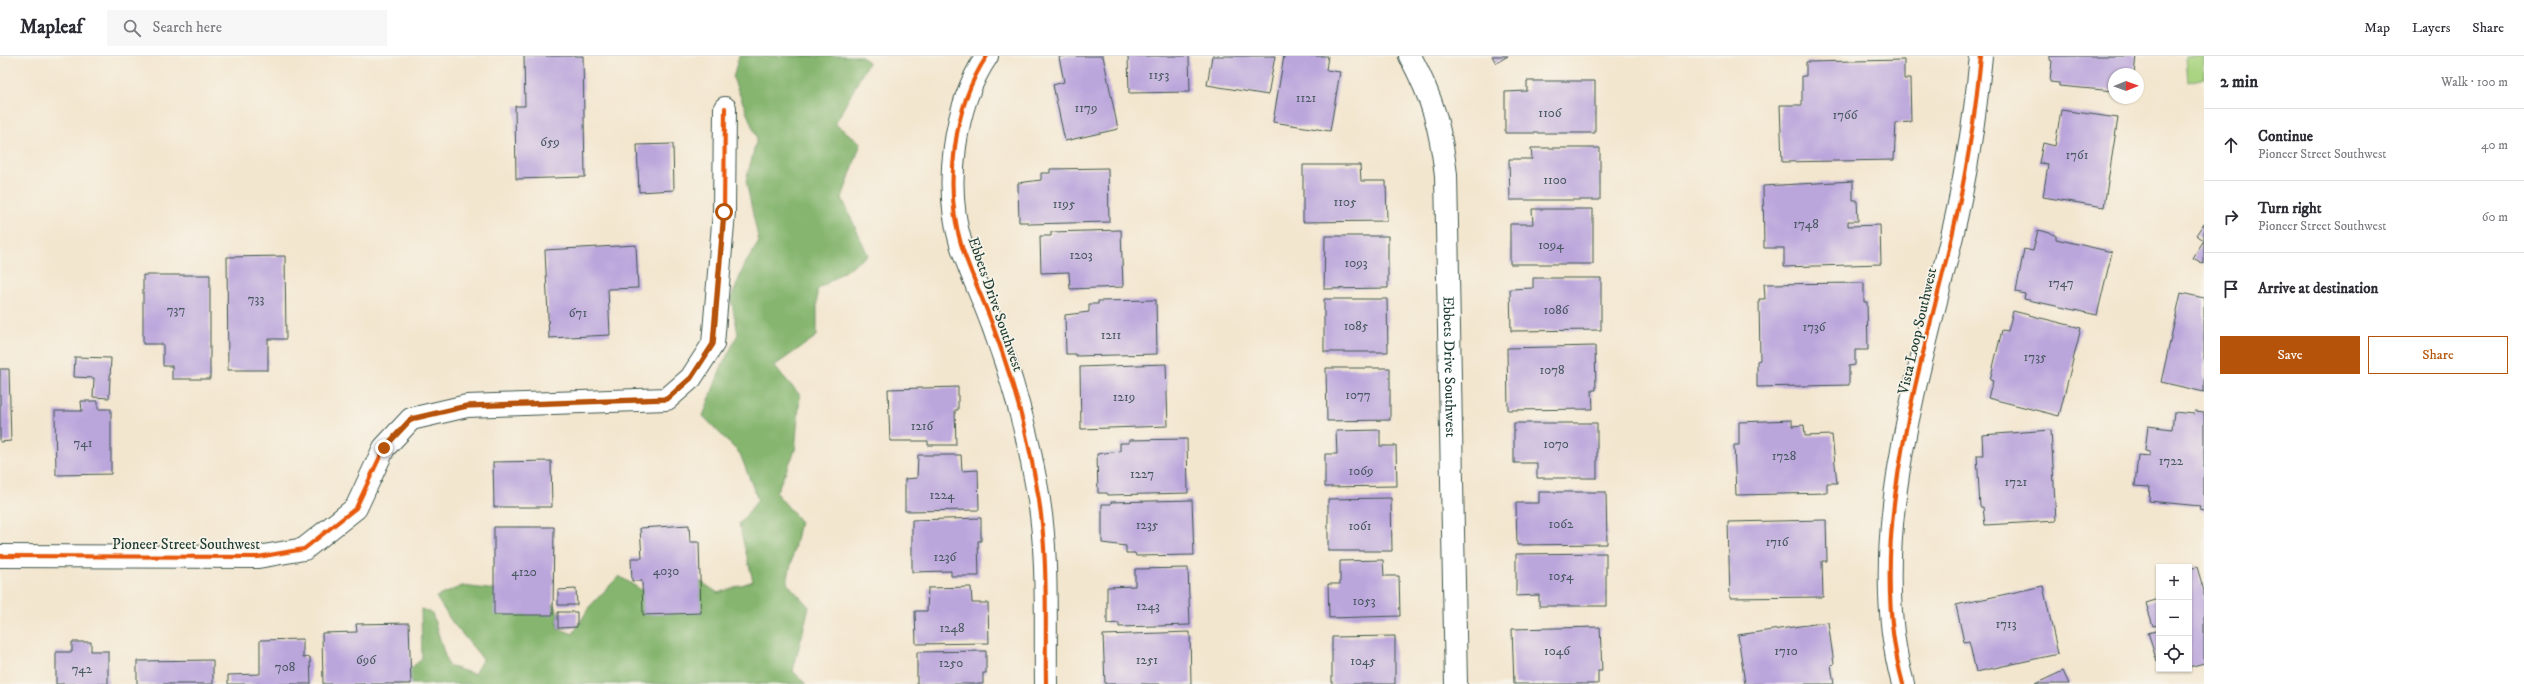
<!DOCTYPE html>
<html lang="en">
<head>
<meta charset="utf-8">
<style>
	:root { --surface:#fff; --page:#f7f7f7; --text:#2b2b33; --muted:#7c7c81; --line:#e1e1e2; --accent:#b45309 }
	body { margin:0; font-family:"IM FELL DW Pica",serif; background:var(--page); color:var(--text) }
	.controls { position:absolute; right:12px; bottom:12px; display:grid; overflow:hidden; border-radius:0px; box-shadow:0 1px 3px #0004 }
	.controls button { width:36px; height:36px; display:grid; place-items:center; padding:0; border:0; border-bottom:1px solid var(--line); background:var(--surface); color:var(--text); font:20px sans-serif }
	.compass { position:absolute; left:2108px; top:12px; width:36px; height:36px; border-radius:50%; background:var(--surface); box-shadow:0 1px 3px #0004; rotate:89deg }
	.stop { position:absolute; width:12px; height:12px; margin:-9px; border:3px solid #b45309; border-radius:50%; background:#fff }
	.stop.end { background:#b45309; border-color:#fff; box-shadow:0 1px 4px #0008 }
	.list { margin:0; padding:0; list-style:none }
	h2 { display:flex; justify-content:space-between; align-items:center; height:52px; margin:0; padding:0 16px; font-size:17px }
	h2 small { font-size:13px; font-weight:400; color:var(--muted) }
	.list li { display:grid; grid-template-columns:26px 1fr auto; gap:12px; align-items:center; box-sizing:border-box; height:72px; padding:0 16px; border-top:1px solid var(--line) }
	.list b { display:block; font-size:15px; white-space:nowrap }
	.list p { margin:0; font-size:13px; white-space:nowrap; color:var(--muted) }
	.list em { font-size:13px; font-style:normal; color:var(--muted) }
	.actions { display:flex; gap:8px; padding:12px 16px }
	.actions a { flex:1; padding:9px 0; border:1px solid var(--accent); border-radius:0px; text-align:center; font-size:14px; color:var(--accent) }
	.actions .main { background:var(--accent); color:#fff }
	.icon { flex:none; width:22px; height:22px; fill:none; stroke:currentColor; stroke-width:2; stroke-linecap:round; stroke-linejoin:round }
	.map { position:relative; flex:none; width:2204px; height:628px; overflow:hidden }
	header { display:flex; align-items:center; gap:24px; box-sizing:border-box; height:56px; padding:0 20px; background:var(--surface); border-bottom:1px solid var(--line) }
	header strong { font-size:19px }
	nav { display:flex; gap:22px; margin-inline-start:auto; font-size:14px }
	.search { width:280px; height:36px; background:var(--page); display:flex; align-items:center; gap:10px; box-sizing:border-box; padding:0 14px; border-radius:0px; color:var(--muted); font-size:15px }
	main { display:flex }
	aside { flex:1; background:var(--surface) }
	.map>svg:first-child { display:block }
	.green { fill:#a7d37f; stroke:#63885a }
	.forest { fill:#85b56e; stroke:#527951 }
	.building { fill:#bba6dc }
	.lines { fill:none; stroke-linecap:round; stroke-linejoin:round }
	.minor-casing { stroke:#3f564b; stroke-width:24 }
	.minor { stroke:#fff; stroke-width:22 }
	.cycleway-casing { stroke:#f7f3e8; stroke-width:6 }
	.cycleway { stroke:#e8590c; stroke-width:4 }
	.route { stroke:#b45309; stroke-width:5 }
	.labels { text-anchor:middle; stroke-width:3.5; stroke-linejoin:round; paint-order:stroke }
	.number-label { font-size:13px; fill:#46575e }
	.street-label { font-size:15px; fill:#1f3d34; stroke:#f7f3e8 }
</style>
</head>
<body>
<header>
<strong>Mapleaf</strong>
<div class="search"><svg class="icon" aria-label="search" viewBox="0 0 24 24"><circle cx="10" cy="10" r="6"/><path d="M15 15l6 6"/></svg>Search here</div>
<nav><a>Map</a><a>Layers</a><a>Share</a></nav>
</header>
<main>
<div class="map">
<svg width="2204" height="628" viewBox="0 0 2204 628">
	<rect width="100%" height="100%" fill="#f7f3e8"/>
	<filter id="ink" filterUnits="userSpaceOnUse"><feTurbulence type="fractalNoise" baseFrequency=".025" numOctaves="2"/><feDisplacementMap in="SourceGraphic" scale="8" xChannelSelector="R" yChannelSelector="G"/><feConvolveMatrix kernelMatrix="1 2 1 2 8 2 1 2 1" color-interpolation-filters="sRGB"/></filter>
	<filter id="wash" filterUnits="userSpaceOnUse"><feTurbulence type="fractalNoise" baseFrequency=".012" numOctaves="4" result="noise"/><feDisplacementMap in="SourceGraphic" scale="16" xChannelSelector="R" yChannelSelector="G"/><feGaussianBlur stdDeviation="0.9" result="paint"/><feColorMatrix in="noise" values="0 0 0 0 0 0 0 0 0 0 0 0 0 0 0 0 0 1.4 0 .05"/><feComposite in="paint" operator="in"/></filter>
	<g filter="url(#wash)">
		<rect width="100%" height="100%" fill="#f3e6cf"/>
		<!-- green -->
		<polygon class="green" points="2186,0 2204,0 2204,22 2188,26"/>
		<!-- forest -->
		<polygon class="forest" points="739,0 862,0 868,7 835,68 861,87 842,142 868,199 817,234 817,280 774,310 800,339 795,395 776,437 800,465 787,527 809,551 793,615 806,628 391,628 422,603 421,553 432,557 448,610 474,618 483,603 452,566 436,541 462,530 524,537 554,548 558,556 558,572 573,578 590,550 619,520 643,535 700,525 718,537 753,525 739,468 758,444 740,398 703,360 721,312 738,278 731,243 745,208 759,186 746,125 757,82 733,22"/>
		<g id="blocks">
			<!-- building -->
			<g class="building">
				<polygon points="524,0 583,0 585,121 516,123 515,50 525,50"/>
				<polygon points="1064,0 1103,0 1118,73 1065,85 1053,29 1064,26 1059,1"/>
				<polygon points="1128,0 1189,0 1190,36 1129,37"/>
				<polygon points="1212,0 1275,0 1268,39 1207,29"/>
				<polygon points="1284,0 1328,0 1326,14 1340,16 1330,75 1273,66"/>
				<polygon points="1492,0 1508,0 1496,7"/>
				<polygon points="2050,0 2136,0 2134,18 2114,18 2114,35 2059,30 2059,27 2050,26 2052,5 2050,4"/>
				<polygon points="1904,4 1904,23 1910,23 1911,66 1896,67 1894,104 1782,106 1780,49 1802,49 1802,20 1806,20 1806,6"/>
				<polygon points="1527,25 1595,25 1595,77 1505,77 1505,36 1527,35"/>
				<polygon points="2061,54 2118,62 2104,151 2043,141 2048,108 2039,107 2043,87 2055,90"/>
				<polygon points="673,88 674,134 639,136 637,89"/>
				<polygon points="1531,92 1600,92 1600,144 1510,144 1509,103 1532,103"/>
				<polygon points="1303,109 1360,109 1361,125 1386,125 1387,165 1303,166"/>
				<polygon points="1108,112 1109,166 1029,168 1028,166 1019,166 1018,127 1041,124 1041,117 1050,117 1050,113"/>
				<polygon points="1853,125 1853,144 1857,144 1858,165 1848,165 1848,170 1880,169 1881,208 1784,211 1784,192 1764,192 1763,130"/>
				<polygon points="1532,153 1593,153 1593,208 1510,208 1510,168 1533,168"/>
				<polygon points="2204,167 2204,184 2196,179"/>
				<polygon points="1121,174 1123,231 1070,233 1069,216 1041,217 1040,180 1051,180 1051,176"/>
				<polygon points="2038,174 2056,179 2056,183 2112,196 2097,259 2024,243 2025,238 2016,236 2024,193 2033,195"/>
				<polygon points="1325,180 1388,180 1388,232 1324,233"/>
				<polygon points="2204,184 2204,208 2193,202"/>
				<polygon points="636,189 638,232 608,233 610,279 549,282 545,194"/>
				<polygon points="285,200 286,283 268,283 268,314 228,314 227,201"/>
				<polygon points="143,219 210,219 210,323 172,323 172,310 163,310 163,288 143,288"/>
				<polygon points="1533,222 1601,222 1601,274 1511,275 1510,233 1533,232"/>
				<polygon points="1864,227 1864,246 1867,246 1868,294 1855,294 1855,309 1849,310 1849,329 1757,331 1757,305 1760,304 1759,243 1765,243 1764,228"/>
				<polygon points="2181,237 2204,242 2204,336 2161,326"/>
				<polygon points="1324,243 1387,243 1388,296 1324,296"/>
				<polygon points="1156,244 1157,298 1076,300 1076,298 1066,298 1065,259 1089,256 1089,248 1098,248 1098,245"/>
				<polygon points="2013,255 2081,272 2059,360 1988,342 1993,325 1990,324 2002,274 2008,275"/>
				<polygon points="1595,290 1596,334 1592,334 1593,353 1508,354 1507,292"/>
				<polygon points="75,301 111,302 109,342 93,341 94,322 74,321"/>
				<polygon points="1166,308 1168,370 1081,373 1080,311"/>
				<polygon points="1326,312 1390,312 1390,364 1327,365"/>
				<polygon points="0,313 9,313 11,385 0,386"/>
				<polygon points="958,331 958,354 955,354 956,389 928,389 928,385 890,385 888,333"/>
				<polygon points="81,345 98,345 98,353 111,353 111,418 56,419 55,355 82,355"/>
				<polygon points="2195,355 2204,356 2204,455 2199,454 2200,450 2149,445 2150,431 2135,430 2138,399 2150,400 2150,396 2145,395 2148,370 2172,373 2174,356 2194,358"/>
				<polygon points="1792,364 1792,370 1804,369 1805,380 1832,379 1837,427 1827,427 1827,437 1736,439 1734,389 1739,389 1739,366"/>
				<polygon points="1514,367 1597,367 1597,422 1537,422 1537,407 1514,407"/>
				<polygon points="1380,374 1380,390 1396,390 1397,430 1325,431 1325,398 1337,398 1336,375"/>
				<polygon points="2051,374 2056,465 1985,469 1983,451 1980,451 1977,399 1983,399 1982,379"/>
				<polygon points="1187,383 1188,437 1108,439 1107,437 1098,437 1097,398 1120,395 1120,387 1129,387 1129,384"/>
				<polygon points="918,399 961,399 962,415 978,414 979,454 905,455 905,423 917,422"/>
				<polygon points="551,405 552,451 494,451 493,406"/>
				<polygon points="1539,436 1606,436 1607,488 1517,489 1516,447 1539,447"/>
				<polygon points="1391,442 1392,495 1328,495 1328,443"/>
				<polygon points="1192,444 1194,499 1136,500 1135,497 1126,497 1126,490 1102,487 1102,448 1111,448 1111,446"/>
				<polygon points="981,462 981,485 978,485 979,520 951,520 951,515 912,516 912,464"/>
				<polygon points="1826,464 1827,505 1822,505 1823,541 1730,542 1728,466"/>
				<polygon points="689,469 690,486 699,486 701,557 643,559 642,525 632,525 631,502 642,502 640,472"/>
				<polygon points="494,471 554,471 553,559 494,559"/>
				<polygon points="1606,497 1606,550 1539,550 1539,539 1516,540 1516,498"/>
				<polygon points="1383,504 1384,520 1399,520 1400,560 1329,562 1328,528 1340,528 1340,505"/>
				<polygon points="2197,511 2204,535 2204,607 2189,611 2189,513"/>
				<polygon points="1188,512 1190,569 1119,571 1119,567 1107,568 1107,531 1135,530 1135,513"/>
				<polygon points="2043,530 2058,598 1976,616 1969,585 1964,586 1956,549"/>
				<polygon points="971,531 972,547 988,547 989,587 916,588 915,555 927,555 928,532"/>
				<polygon points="576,533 577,549 558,549 558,534"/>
				<polygon points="2159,543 2159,569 2153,570 2146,547"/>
				<polygon points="558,556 577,556 577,571 558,572"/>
				<polygon points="1828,566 1834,608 1831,609 1834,628 1745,628 1738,579"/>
				<polygon points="409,567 411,628 323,628 322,577 357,576 356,568"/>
				<polygon points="1600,571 1602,615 1598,615 1598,628 1514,628 1512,573"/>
				<polygon points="2159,574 2159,606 2157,606 2148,577"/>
				<polygon points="1190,576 1191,628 1105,628 1103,579"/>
				<polygon points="1395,580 1395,628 1332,628 1332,581"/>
				<polygon points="303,583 303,602 310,601 311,628 228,628 228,619 260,618 260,584"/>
				<polygon points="72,586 91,586 91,595 108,595 108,628 56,628 56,596 72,596"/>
				<polygon points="986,595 986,617 983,617 983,628 917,628 917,596"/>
				<polygon points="213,604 213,628 137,628 137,605"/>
				<polygon points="2063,615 2069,628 2035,628"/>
			</g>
		</g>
	</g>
	<g filter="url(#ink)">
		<use href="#blocks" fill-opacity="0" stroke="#3f564b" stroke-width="1"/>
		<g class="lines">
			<!-- minor casing -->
			<g class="minor-casing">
				<g id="minor">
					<path d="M 987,0 C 953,50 944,131 961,188 C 970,217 984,244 994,273 C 1012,322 1027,375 1036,427 C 1049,492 1045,562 1046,628"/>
					<path id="s1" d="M 1410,0 C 1433,44 1440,69 1446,119 L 1456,628"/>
					<polyline points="0,500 258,501 304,493 356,452 384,392 411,363 467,350 667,343 691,322 713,288 724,156 725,52"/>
					<path d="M 1903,628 C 1864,486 1919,320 1952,180 C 1966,121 1975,61 1981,0"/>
				</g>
			</g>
			<!-- minor -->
			<use href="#minor" class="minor"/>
			<!-- cycleway casing -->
			<g class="cycleway-casing">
				<g id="cycleway">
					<path d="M 987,0 C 953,50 944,131 961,188 C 970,217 984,244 994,273 C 1012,322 1027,375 1036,427 C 1049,492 1045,562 1046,628"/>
					<polyline points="0,500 258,501 304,493 356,452 384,392 411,363 467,350 667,343 691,322 713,288 724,156 725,52"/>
					<path d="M 1903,628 C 1864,486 1919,320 1952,180 C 1966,121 1975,61 1981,0"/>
				</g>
			</g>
			<!-- cycleway -->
			<use href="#cycleway" class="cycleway"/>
		</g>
	</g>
	<g class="lines" filter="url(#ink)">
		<!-- route -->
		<polyline class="route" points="384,392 411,363 467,350 667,343 691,322 713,288 724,156"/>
	</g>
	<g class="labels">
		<!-- number labels -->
		<g class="number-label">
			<text x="1159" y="23">1153</text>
			<text x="1306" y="46">1121</text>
			<text x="1086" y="56">1179</text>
			<text x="1550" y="61">1106</text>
			<text x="1845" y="63">1766</text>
			<text x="550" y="90">659</text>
			<text x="2077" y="103">1761</text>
			<text x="1555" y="128">1100</text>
			<text x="1345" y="150">1105</text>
			<text x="1064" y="152">1195</text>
			<text x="1806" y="172">1748</text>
			<text x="1551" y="193">1094</text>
			<text x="1081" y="203">1203</text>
			<text x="1356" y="211">1093</text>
			<text x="2061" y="231">1747</text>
			<text x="256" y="247">733</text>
			<text x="176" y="258">737</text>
			<text x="1556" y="258">1086</text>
			<text x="578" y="261">671</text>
			<text x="1356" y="274">1085</text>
			<text x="1814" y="275">1736</text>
			<text x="1111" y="283">1211</text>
			<text x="2035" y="305">1735</text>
			<text x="1552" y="318">1078</text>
			<text x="1358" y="343">1077</text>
			<text x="1124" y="345">1219</text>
			<text x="922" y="374">1216</text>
			<text x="83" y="391">741</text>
			<text x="1556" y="392">1070</text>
			<text x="1784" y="404">1728</text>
			<text x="2171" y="409">1722</text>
			<text x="1361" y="419">1069</text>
			<text x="1142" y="422">1227</text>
			<text x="2016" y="430">1721</text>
			<text x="942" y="443">1224</text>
			<text x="1561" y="472">1062</text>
			<text x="1147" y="473">1235</text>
			<text x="1360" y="474">1061</text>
			<text x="1777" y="490">1716</text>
			<text x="945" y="505">1236</text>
			<text x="666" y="519">4030</text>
			<text x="524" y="520">4120</text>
			<text x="1561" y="524">1054</text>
			<text x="1364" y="549">1053</text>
			<text x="1148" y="554">1243</text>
			<text x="2006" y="572">1713</text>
			<text x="952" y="576">1248</text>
			<text x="1557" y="599">1046</text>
			<text x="1786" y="599">1710</text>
			<text x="366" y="608">696</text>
			<text x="1147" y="608">1251</text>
			<text x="1363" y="609">1045</text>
			<text x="951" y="611">1250</text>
			<text x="285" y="615">708</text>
			<text x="82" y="617">742</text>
		</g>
		<!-- street labels -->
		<g class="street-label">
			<text transform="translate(996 248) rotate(71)" y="5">Ebbets Drive Southwest</text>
			<text transform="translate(1917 275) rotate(-77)" y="5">Vista Loop Southwest</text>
			<text dy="5" stroke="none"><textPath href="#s1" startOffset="317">Ebbets Drive Southwest</textPath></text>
			<text x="186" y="493">Pioneer Street Southwest</text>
		</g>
	</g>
</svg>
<div class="controls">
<button>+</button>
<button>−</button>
<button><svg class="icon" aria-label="locate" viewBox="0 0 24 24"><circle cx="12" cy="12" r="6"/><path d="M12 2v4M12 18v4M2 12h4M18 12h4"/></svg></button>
</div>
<svg class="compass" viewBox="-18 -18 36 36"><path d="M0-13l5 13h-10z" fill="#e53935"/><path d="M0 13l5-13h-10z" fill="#7c7c81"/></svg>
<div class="stop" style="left:724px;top:156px"></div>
<div class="stop end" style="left:384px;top:392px"></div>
</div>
<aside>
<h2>2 min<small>Walk · 100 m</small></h2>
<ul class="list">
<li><svg class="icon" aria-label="ahead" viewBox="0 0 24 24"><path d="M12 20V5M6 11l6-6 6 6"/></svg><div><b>Continue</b><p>Pioneer Street Southwest</p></div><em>40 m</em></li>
<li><svg class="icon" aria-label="right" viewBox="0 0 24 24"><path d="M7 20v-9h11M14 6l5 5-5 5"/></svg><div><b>Turn right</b><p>Pioneer Street Southwest</p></div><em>60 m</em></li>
<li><svg class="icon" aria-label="arrive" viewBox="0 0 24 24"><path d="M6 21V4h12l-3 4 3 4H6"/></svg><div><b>Arrive at destination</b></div></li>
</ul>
<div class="actions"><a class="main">Save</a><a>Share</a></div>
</aside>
</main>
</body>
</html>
